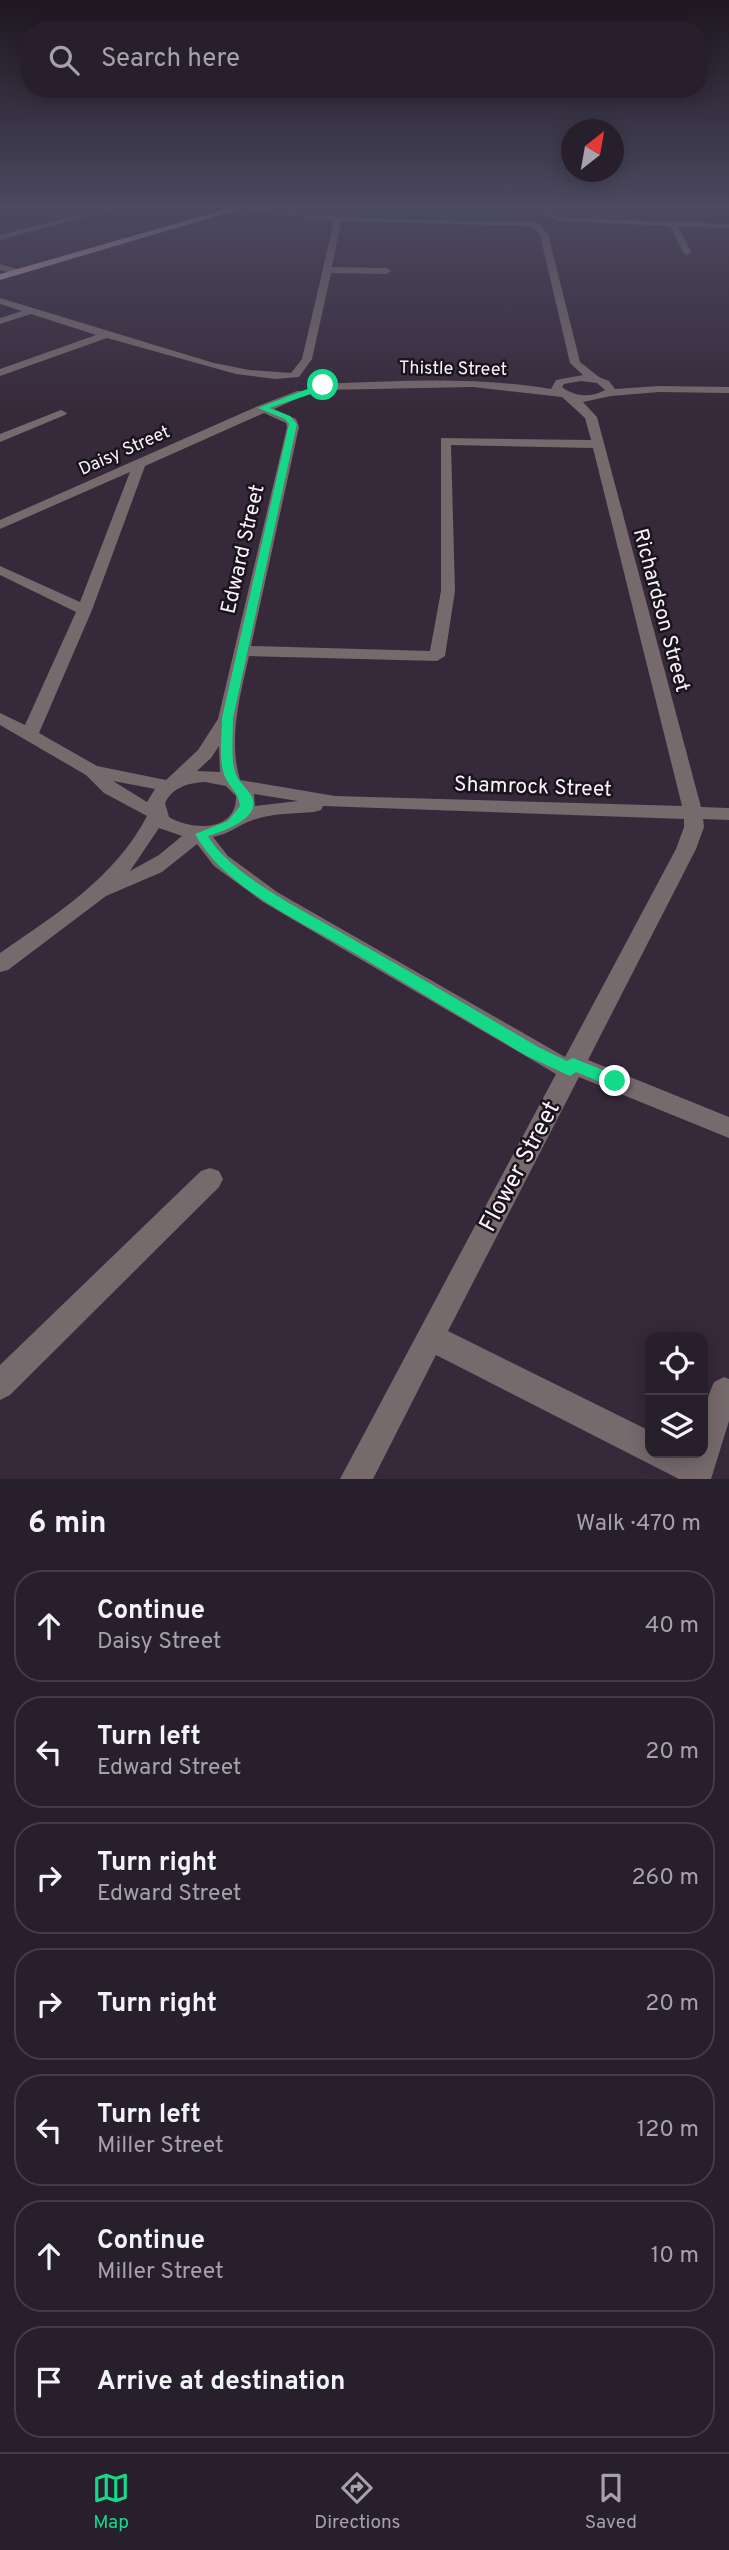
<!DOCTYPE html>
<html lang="en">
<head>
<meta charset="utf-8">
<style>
	:root { --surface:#281f2c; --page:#302734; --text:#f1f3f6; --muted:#a5a2a9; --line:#443d48; --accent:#14d989 }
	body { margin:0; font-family:Overpass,sans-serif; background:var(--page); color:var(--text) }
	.controls { position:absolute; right:21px; bottom:21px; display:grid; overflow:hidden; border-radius:14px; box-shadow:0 4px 18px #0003 }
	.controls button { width:63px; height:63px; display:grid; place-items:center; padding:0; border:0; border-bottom:2px solid var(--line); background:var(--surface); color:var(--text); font:35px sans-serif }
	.compass { position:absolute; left:561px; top:119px; width:63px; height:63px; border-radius:50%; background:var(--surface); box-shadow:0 4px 18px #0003; rotate:31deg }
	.stop { position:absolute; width:21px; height:21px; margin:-16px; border:5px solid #14d989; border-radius:50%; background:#fff }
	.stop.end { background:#14d989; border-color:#fff; box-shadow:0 2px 7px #0008 }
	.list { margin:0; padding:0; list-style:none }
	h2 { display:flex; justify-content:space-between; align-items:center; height:91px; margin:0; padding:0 28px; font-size:30px }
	h2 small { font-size:23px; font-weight:400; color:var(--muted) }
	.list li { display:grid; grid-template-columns:46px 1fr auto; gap:21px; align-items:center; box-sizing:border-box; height:112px; margin:0 14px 14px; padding:0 14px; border:2px solid var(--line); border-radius:28px }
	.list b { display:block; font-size:26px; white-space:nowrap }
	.list p { margin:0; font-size:23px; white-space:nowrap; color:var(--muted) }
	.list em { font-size:23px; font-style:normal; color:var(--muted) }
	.icon { flex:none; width:38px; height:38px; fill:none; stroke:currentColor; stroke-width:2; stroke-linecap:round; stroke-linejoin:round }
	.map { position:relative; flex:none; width:729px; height:1479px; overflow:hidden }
	.search { position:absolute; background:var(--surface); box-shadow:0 4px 18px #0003; left:21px; right:21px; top:21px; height:77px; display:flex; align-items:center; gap:18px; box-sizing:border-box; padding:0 24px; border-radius:28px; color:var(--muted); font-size:26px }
	.sheet { height:973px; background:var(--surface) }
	nav { display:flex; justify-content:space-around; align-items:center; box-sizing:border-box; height:98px; border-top:2px solid var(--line); background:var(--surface); font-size:19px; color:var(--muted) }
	nav a { display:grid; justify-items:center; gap:4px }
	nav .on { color:var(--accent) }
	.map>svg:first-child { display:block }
	.green { fill:#115230 }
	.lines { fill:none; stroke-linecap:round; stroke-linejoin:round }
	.path { stroke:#8f8493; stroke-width:2; stroke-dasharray:1 2.5; stroke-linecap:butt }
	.minor { fill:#766a6c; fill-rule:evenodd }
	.major { fill:#bda5aa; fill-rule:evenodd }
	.route { fill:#14d989 }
	.labels { text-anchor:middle; stroke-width:5; stroke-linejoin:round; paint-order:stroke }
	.far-street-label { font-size:18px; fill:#f9f1fc; stroke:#1a141c }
	.street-label { font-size:21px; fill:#f9f1fc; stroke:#1a141c }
	.near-street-label { font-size:24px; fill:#f9f1fc; stroke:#1a141c }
</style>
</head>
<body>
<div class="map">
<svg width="729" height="1479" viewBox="0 0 729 1479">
	<rect width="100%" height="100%" fill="#36293a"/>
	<!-- green -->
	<polygon class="green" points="274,206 524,206 526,215 518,218 348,217"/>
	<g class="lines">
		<!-- path -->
		<polyline class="path" points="471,206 481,208"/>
		<!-- minor -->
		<g class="minor">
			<polygon points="0,206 9,206 0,209"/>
			<polygon points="113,206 124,206 0,240 0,235"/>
			<path d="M 245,206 L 338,217 L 538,223 L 548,234 L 580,362 L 599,377 L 609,381 L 615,389 L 659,386 L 729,387 L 729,393 L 659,392 L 611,396 L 583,402 L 597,417 L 701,807 L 729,808 L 729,820 L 703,819 L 704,827 L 696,849 L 588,1060 L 729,1117 L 729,1138 L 579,1077 L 448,1331 L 650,1431 L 650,1453 L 703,1453 C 703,1423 702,1409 714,1382 L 724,1377 L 729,1379 L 729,1421 L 711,1479 L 679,1479 L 436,1355 L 373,1479 L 340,1479 L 556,1074 L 263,902 L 214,866 L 197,844 L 162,872 L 106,896 L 8,970 L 0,972 L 0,953 C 56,914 114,879 147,816 L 104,793 L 86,775 L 0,725 L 0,713 L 25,725 L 76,612 L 0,575 L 0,566 L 80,602 L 130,472 L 0,529 L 0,520 L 258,406 L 297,391 L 305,391 L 305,395 L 274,409 L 296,419 L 299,427 L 251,646 L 430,651 L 441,591 L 441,438 L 591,440 L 585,418 L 562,397 L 473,387 L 321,390 L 315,387 L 321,384 C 398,381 475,376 551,389 L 556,380 L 583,375 L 570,363 L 540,235 L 532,226 L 341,221 L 332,267 L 387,268 L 391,271 L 387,274 L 331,273 L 312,359 L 299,377 L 275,379 L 236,374 L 107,338 L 0,376 L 0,369 L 96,335 L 31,314 L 0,324 L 0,318 L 22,311 L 0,304 L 0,298 L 214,363 L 249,370 L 291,373 L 302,359 L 334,221 L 248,210 ZM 581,381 L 597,383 L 605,390 C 591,398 575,397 562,387 L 564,384 ZM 264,413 L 286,423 L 287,427 L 218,719 L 198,750 L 166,780 L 97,766 L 39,733 L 92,610 L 145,466 ZM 451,445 L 593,448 L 682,806 L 335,796 L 240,780 C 228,739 240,696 249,656 L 437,661 L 445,656 L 455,591 ZM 219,746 L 220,772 L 197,771 L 211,758 ZM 113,781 L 155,789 L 147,802 ZM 205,782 L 226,786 L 236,796 C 237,832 192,831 169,817 L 165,803 C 173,787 188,783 205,782 ZM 254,794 L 298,801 L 255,806 ZM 323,806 L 684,819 L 684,827 L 676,849 L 565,1057 L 277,892 L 228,856 L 213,837 C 230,834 238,825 253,820 C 272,813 294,814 314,812 L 321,810 ZM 159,828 L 182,836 L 159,855 L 130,871 Z"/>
			<polygon points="539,206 547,206 549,212 555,217 729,224 729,228 678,226 691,252 687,255 683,252 670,226 558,221 542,215"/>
			<polygon points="0,264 20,270 21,272 17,275 0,270"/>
			<polygon points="61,410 67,413 65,415 0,442 0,434"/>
			<polygon points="210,1168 219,1171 223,1179 219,1187 10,1395 0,1400 0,1365 201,1171"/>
		</g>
		<!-- major -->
		<polygon class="major" points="237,206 244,208 0,280 0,274"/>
	</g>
	<!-- sky -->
	<linearGradient id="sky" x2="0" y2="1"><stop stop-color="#1e1720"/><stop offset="0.5" stop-color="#4c4960"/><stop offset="1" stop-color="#4c4960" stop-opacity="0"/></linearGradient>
	<rect width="729" height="413" fill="url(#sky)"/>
	<!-- route -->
	<path class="route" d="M 323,383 L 327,385 L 320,391 L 269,408 L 290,416 L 297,424 L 233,718 C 233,734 231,753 234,768 C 236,779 242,783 248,791 C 269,816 224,831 208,836 C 231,877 313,915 354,940 C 416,975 477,1011 538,1047 L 567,1061 L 573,1058 L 620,1077 L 623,1081 L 620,1086 L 615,1088 L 576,1072 L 570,1076 L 527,1056 C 470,1022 413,988 356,954 C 304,923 224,888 195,834 L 228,821 L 240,806 C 239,791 226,785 223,771 C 219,755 222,735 222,718 L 289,424 L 285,419 L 258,408 Z"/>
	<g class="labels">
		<!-- far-street labels -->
		<g class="far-street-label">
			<text transform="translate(453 368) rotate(1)" y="6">Thistle Street</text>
			<text transform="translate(124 450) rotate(-24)" y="6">Daisy Street</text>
		</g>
		<!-- street labels -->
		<g class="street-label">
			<text transform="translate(242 549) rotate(-77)" y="7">Edward Street</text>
			<text transform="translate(662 610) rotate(75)" y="7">Richardson Street</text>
			<text transform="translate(533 786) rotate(2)" y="7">Shamrock Street</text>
		</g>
		<!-- near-street labels -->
		<g class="near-street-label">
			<text transform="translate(519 1166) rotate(-62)" y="8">Flower Street</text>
		</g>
	</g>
</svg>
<div class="controls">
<button><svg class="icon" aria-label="locate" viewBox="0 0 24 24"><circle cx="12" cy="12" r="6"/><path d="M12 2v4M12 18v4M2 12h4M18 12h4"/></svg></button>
<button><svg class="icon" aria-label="layers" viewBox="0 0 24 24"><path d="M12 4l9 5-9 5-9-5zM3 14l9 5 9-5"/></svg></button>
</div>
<svg class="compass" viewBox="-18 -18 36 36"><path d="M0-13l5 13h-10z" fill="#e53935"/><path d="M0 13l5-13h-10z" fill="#a5a2a9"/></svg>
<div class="stop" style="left:323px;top:385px"></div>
<div class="stop end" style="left:615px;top:1081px"></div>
<div class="search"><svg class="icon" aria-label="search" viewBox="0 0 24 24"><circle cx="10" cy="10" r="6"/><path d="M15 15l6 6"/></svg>Search here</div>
</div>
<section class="sheet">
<h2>6 min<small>Walk · 470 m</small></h2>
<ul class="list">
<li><svg class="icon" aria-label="ahead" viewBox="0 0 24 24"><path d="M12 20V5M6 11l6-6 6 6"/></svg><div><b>Continue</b><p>Daisy Street</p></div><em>40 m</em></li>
<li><svg class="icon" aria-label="left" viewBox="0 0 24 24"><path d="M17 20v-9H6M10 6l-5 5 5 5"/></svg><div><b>Turn left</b><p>Edward Street</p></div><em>20 m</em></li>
<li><svg class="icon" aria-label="right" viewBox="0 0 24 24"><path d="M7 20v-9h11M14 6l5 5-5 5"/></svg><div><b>Turn right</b><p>Edward Street</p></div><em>260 m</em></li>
<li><svg class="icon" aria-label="right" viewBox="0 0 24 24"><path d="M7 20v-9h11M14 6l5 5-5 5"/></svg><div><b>Turn right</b></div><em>20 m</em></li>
<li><svg class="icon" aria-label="left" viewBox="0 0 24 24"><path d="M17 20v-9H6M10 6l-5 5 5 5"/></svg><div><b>Turn left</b><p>Miller Street</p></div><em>120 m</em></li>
<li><svg class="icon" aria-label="ahead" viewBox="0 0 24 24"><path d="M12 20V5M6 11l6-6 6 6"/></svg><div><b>Continue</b><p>Miller Street</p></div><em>10 m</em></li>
<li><svg class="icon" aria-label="arrive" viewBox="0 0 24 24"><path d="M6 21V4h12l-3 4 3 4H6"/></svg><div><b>Arrive at destination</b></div></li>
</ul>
</section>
<nav>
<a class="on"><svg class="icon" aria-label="map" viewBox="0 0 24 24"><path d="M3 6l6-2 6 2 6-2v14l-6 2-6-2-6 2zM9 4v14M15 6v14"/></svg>Map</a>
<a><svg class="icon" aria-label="directions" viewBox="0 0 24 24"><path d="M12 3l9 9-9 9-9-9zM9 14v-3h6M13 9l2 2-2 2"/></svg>Directions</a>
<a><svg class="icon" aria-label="saved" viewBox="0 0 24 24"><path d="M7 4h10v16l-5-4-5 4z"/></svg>Saved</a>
</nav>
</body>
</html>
